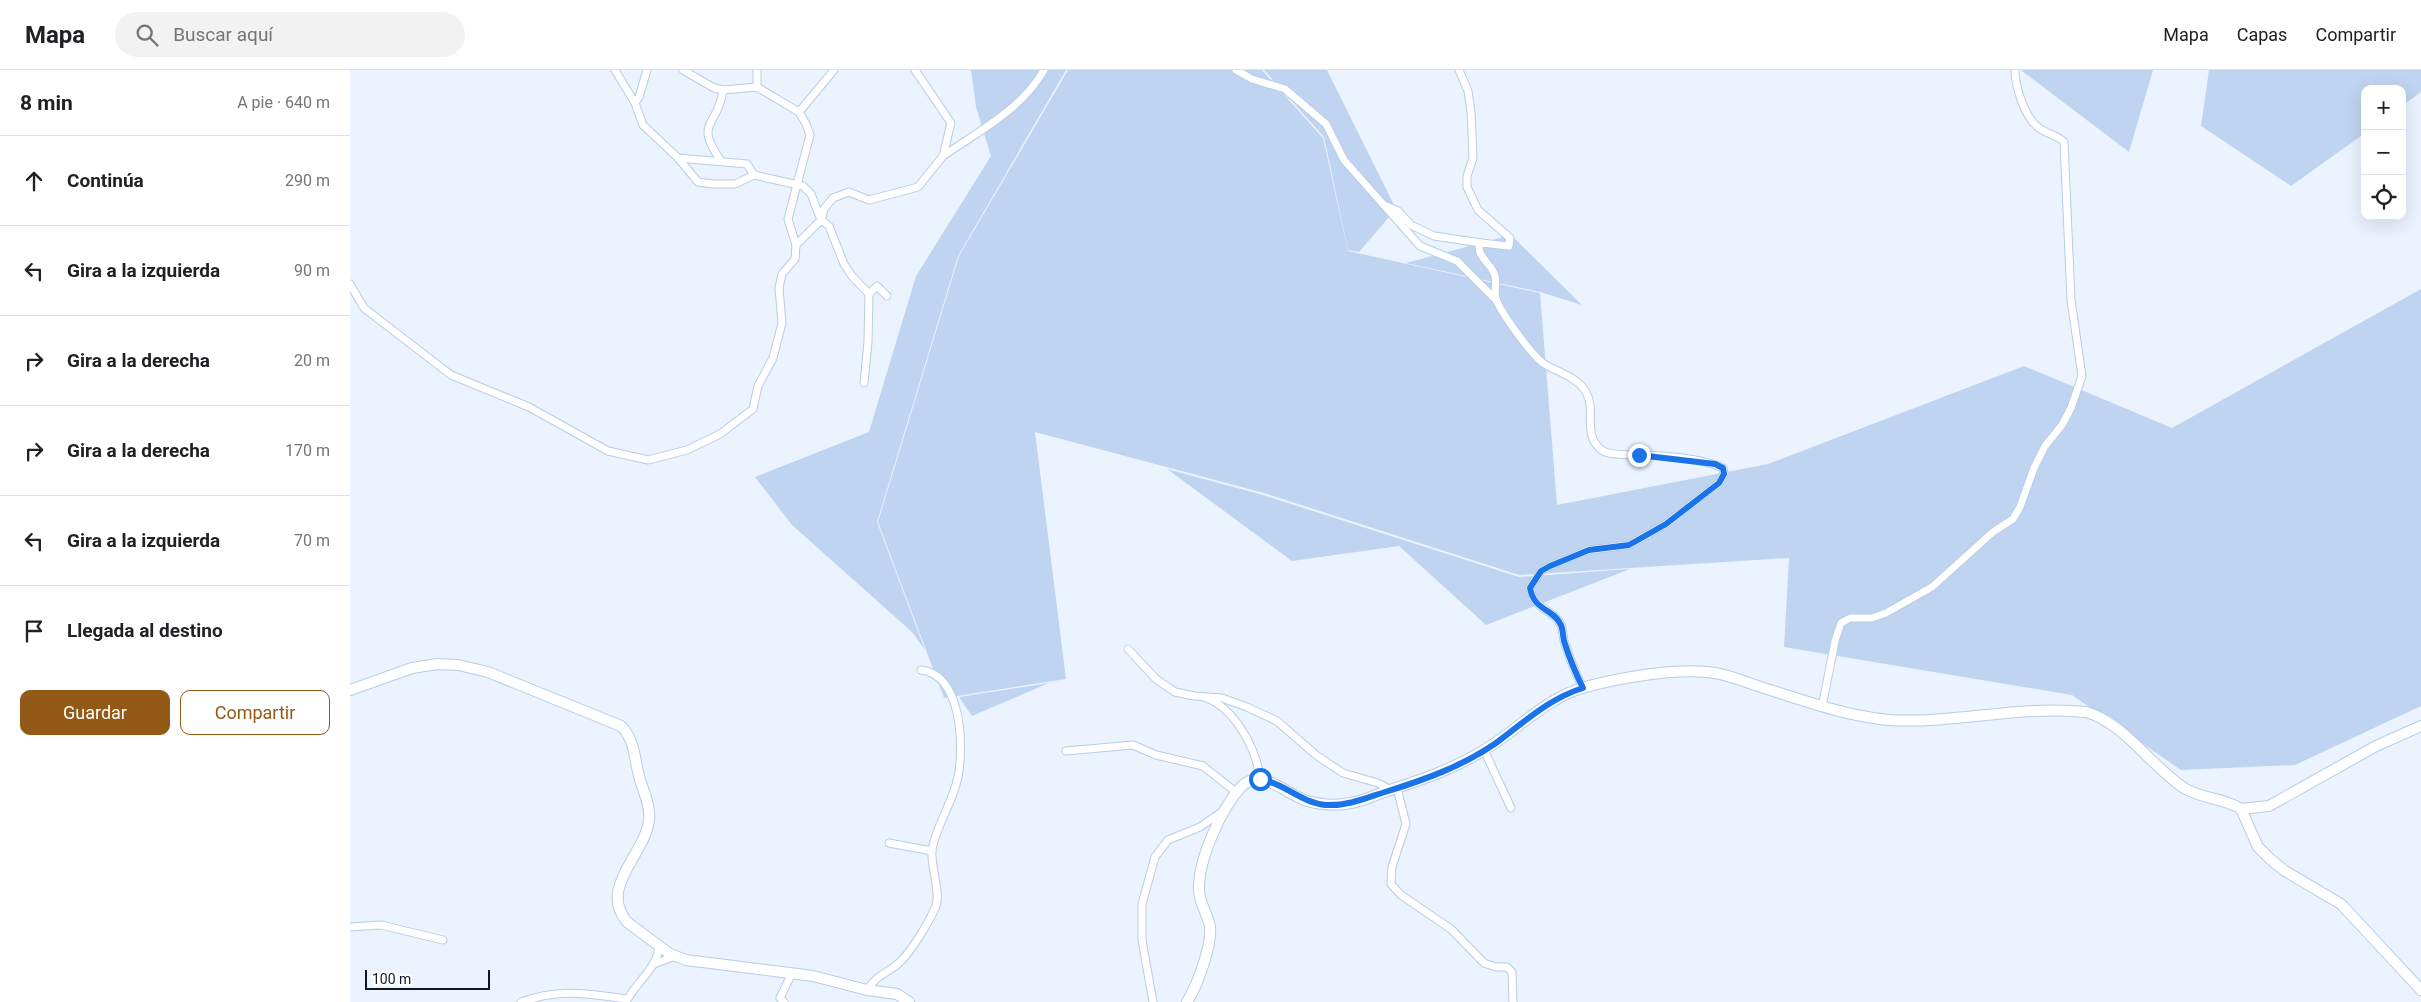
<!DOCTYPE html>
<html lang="es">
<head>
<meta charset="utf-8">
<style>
	:root { --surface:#fff; --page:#f2f2f2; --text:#202124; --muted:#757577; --line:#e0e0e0; --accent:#935917 }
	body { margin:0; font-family:Roboto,sans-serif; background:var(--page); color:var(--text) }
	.controls { position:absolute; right:15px; top:15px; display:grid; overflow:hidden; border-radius:10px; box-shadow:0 5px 20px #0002 }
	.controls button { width:45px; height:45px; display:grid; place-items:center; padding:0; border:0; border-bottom:1px solid var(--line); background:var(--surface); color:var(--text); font:25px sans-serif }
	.scale { position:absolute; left:15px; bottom:12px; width:125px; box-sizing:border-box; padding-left:5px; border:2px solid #101720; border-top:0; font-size:14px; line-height:18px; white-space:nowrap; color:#101720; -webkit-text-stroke:4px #fff; paint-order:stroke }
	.stop { position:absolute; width:15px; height:15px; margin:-11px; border:4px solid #1a73e8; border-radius:50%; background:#fff }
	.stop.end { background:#1a73e8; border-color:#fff; box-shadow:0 1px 5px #0008 }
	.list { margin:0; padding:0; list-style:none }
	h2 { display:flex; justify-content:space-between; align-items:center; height:65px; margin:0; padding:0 20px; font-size:21px }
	h2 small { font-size:16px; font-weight:400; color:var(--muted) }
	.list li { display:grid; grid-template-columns:32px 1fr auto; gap:15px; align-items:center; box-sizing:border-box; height:90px; padding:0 20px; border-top:1px solid var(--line) }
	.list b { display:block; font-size:19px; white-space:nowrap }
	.list em { font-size:16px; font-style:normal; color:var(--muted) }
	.actions { display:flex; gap:10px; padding:15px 20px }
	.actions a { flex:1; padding:11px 0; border:1px solid var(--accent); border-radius:10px; text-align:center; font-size:18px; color:var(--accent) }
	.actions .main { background:var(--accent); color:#fff }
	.icon { flex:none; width:28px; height:28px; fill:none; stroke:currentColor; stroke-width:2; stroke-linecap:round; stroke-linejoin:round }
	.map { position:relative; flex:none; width:2071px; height:932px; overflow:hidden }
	header { display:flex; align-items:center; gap:30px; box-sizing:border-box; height:70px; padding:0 25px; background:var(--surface); border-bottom:1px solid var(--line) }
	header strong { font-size:24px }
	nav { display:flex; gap:28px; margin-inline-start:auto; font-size:18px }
	.search { width:350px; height:45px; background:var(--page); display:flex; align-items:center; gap:12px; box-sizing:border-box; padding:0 18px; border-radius:28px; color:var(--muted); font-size:19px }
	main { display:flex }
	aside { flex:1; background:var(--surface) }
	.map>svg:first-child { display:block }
	.green { fill:#bfd4f0 }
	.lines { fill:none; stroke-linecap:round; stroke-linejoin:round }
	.street-casing { stroke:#b8cce6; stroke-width:9 }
	.secondary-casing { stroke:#b8cce6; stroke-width:12 }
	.street { stroke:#fff; stroke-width:7 }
	.secondary { stroke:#fff; stroke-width:10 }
	.route { stroke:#1a73e8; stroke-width:6 }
</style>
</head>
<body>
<header>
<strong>Mapa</strong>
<div class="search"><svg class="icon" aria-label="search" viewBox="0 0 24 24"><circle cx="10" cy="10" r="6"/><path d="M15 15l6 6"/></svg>Buscar aquí</div>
<nav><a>Mapa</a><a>Capas</a><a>Compartir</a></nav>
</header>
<main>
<aside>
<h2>8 min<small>A pie · 640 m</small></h2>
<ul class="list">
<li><svg class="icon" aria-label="ahead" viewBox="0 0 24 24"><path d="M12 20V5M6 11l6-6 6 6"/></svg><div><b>Continúa</b></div><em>290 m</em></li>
<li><svg class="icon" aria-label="left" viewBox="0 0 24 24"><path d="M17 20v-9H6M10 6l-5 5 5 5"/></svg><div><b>Gira a la izquierda</b></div><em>90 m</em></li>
<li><svg class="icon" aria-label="right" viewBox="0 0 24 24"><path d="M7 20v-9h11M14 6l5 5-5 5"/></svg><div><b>Gira a la derecha</b></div><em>20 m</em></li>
<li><svg class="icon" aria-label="right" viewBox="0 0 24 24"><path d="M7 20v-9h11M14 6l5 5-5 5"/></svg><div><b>Gira a la derecha</b></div><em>170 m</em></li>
<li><svg class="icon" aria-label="left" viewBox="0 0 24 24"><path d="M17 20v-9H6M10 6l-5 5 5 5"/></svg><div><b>Gira a la izquierda</b></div><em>70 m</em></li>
<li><svg class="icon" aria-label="arrive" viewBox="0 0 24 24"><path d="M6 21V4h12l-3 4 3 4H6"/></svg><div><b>Llegada al destino</b></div></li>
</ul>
<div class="actions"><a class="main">Guardar</a><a>Compartir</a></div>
</aside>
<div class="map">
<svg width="2071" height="932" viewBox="0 0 2071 932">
	<rect width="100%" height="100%" fill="#ebf3fe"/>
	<!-- green -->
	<g class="green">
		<polygon points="621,0 716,0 608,186 527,452 575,580 562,562 442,455 405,407 519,362 566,206 641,86 626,37"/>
		<polygon points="718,0 912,0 973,68 998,181 1190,223 1207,435 1418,394 1674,296 1822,358 2071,219 2071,636 1945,695 1831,700 1722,625 1434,577 1439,488 1169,505 914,423 685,362 716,609 594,628 528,452 609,186"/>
		<polygon points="914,0 977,0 1046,139 1009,182 998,180 974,67"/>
		<polygon points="1672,0 1803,0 1779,82 1672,1"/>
		<polygon points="1859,0 2071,0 2071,22 2052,36 2052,19 2015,19 2015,63 1941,116 1851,56"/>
		<polygon points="1161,165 1232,235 1190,222 1056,193"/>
		<polygon points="817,399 913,425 1169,507 1280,499 1136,555 1049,476 942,491"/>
		<polygon points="699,613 622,646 609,627"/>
	</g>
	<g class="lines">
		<!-- street casing -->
		<g class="street-casing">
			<g id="street">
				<polyline points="265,0 285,33 293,55 328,88 348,112 363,114 385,114 404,105 453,116 461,124 471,150 479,156 494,194 502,206 519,224 518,272 514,313"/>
				<polyline points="886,0 902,9 935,19 976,54 994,90 1070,176 1107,191 1147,231"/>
				<path d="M 1109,0 L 1118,21 L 1121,42 L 1123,88 L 1117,106 L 1117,117 L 1128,140 L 1160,168 L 1159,176 L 1131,173 L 1129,177 C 1129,189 1143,195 1145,206 C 1147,215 1143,224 1147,232 C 1154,246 1183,288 1196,295 C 1210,303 1227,307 1236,322 C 1247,341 1231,366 1253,381 C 1261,386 1278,384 1287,385 C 1314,386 1348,387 1373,398 L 1374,404 L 1369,413 L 1316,454 L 1279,475 L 1239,480 L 1200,496 L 1191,501 L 1180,518 C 1184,541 1203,538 1211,555 C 1213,560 1213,566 1214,571 C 1219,587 1225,602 1233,618"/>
				<polyline points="407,17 407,0"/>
				<polyline points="285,33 289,27 297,0"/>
				<polyline points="449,42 484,0"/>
				<path d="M 593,86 C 629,61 672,39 694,0"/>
				<polyline points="328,88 397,94 404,105"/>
				<path d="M 371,91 C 343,51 368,58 373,20"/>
				<polyline points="1034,135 1048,141 1061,155 1084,166 1131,173"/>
				<polyline points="446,175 471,150 474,139 483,128 499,122 519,130 568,117 593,86 601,53 565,0"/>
				<polyline points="0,214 14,238 101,305 179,337 258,381 298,390 337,380 370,364 403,339 408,316 423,288 432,253 429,218 432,204 445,189 446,175 438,149 460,65 456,54 449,42 407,17 373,20 364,18 333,0"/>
				<polyline points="519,224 527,216 537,226"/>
				<polyline points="778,579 806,609 825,622 844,626 872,628 897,637 927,651 966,685 993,703 1028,713 1041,720"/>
				<path d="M 856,628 C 885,638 907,680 910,709"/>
				<path d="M 1472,637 L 1485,571 L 1491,553 L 1500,548 L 1522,548 L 1536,543 L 1582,517 L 1643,462 L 1663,449 L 1670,437 L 1684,398 L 1695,376 L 1712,355 L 1721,338 L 1732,306 L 1721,230 L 1714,72 C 1707,65 1697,64 1689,58 C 1675,48 1665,17 1665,0"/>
				<polyline points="1134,680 1161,738"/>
				<polyline points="716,681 783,675 806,685 853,696 887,723"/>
				<polyline points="1047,718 1056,754 1042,797 1041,814 1051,825 1101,859 1134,893 1146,897 1157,897 1162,902 1163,932"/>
				<polyline points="539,773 582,781"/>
				<polyline points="0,857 31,855 93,870"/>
				<polyline points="304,894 325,886"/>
				<path d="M 517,920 C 529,902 538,904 551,891 C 563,879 579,852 586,836 C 591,822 580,795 582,779 C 587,754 603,732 608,707 C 614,675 612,605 571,600"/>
				<path d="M 171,932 C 211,918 237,924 277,929"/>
				<path d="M 276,932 C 285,913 308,898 309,876"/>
				<polyline points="434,932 430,928 442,903"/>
				<polyline points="803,932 792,870 792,834 805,787 818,770 850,757 873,741"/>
			</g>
		</g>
		<!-- secondary casing -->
		<g class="secondary-casing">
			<g id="secondary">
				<path d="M 0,620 L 62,598 L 87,594 L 108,595 L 138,602 L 271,656 C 284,669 284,684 288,702 C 291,717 301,734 299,750 C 295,785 248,817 277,852 L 320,884 L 336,890 L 463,906 L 517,920 L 547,924 L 559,932"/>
				<polyline points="1891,739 1908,777 1920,789 1935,801 1991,834 2071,920"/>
				<path d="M 837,932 C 847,916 862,876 860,857 C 858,844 849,833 849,820 C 848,790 871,739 891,717 C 911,696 937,725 957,731 C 972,735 986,736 1001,733 C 1013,731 1023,726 1034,722 C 1071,710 1108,698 1142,675 C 1170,657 1198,628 1232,618 C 1267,608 1329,597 1365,603 C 1382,606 1398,613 1414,618 C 1455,631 1496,646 1539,650 C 1604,654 1670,635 1736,642 C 1773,652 1802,697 1834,718 C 1852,729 1874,728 1891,739 L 1919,736 L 2026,676 L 2071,656"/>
			</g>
		</g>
		<!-- street -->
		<use href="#street" class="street"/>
		<!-- secondary -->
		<use href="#secondary" class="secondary"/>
	</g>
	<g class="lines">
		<!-- route -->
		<path class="route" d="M 910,709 C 934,713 951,733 976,735 C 998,736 1016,728 1035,722 C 1074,710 1113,696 1146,673 C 1173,653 1200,628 1233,618 C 1225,602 1219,587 1214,571 C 1213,566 1213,560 1211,555 C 1203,538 1184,541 1180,518 L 1191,501 L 1200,496 L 1239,480 L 1279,475 L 1316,454 L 1369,413 L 1374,404 L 1373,398 L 1365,394 L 1289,385"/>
	</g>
</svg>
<div class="controls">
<button>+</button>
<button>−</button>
<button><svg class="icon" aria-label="locate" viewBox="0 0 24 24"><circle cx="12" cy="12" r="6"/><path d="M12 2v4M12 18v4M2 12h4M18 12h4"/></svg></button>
</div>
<div class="scale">100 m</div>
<div class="stop" style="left:910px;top:709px"></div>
<div class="stop end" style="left:1289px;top:385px"></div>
</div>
</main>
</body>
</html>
